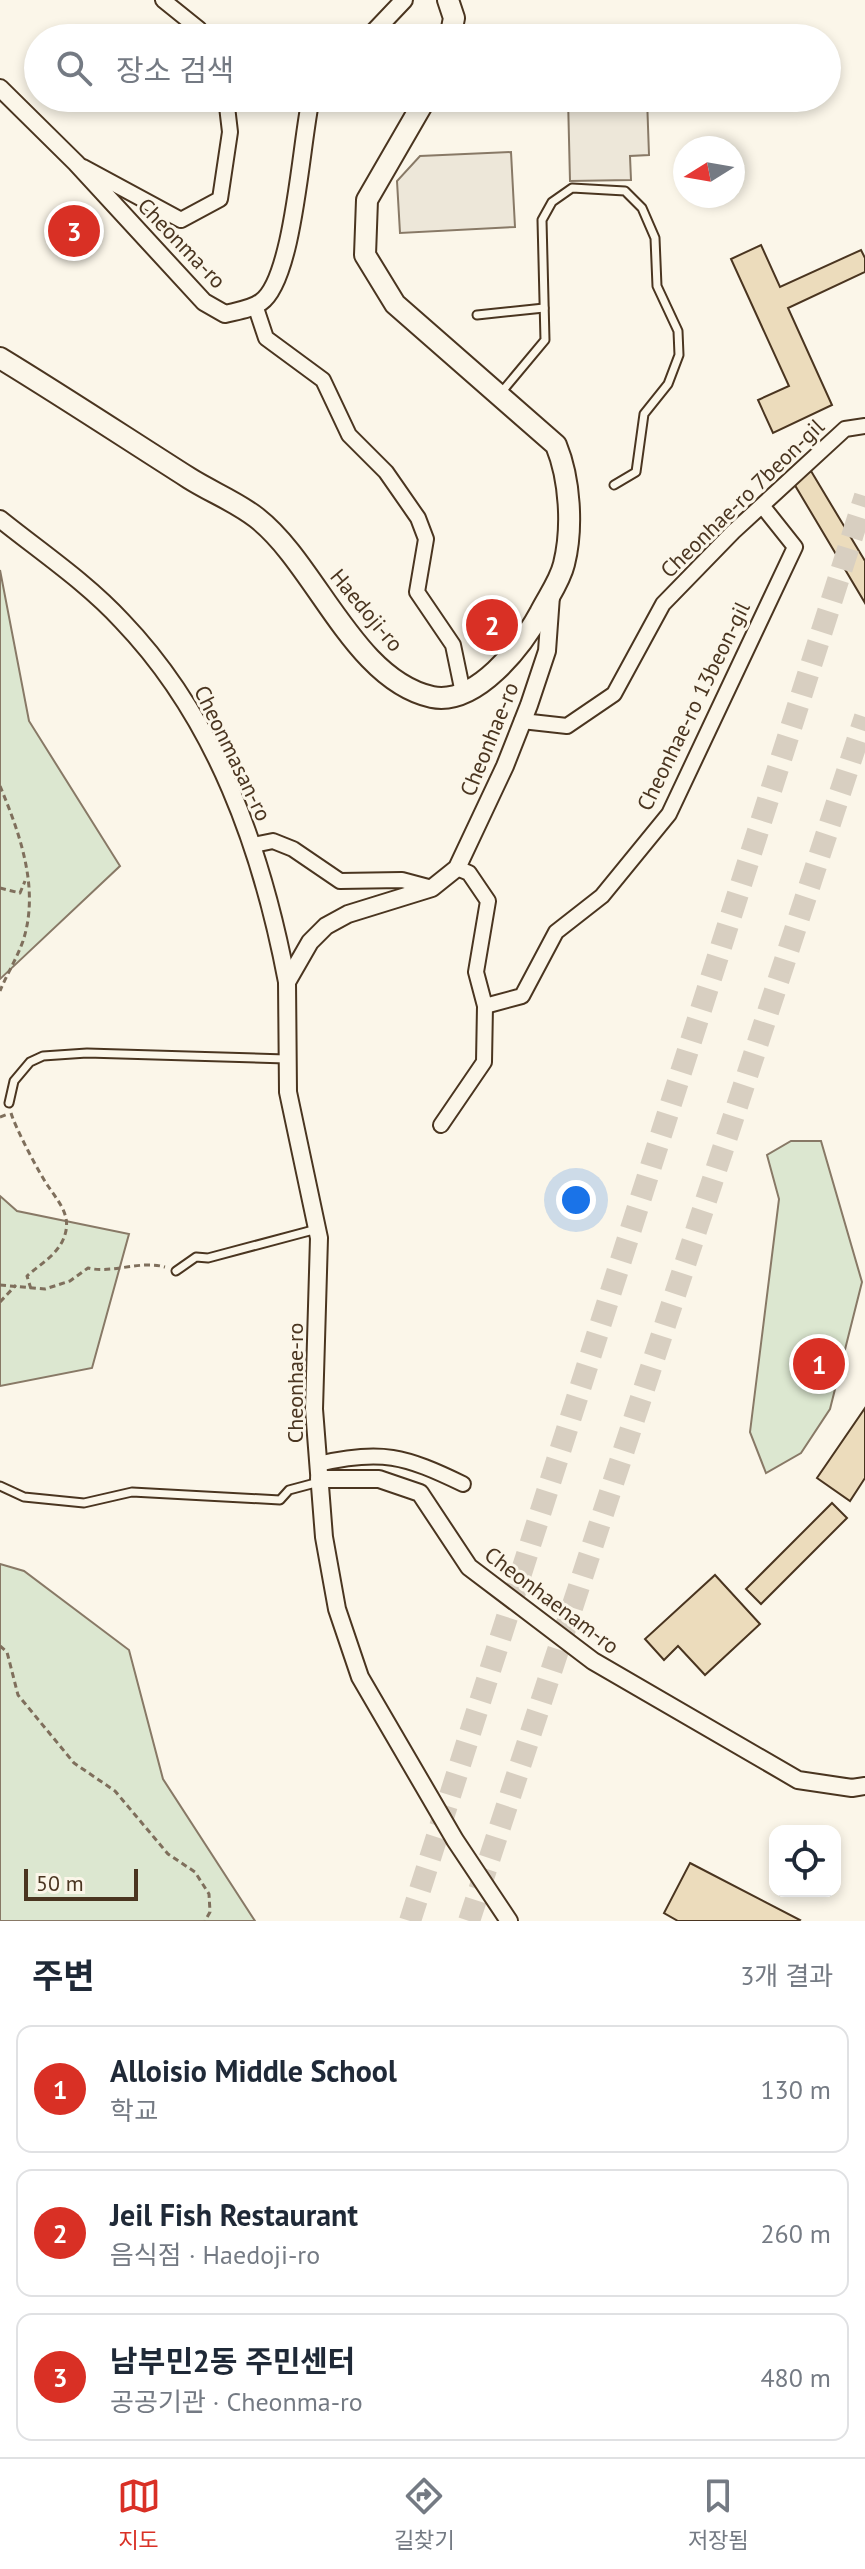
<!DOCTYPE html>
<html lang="ko">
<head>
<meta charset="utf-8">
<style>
	:root { --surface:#fff; --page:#f6f6f7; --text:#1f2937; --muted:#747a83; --line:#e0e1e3; --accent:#d93025 }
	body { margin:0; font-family:"PT Sans","Noto Sans KR",sans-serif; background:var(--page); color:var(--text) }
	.controls { position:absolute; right:24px; bottom:24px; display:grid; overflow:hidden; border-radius:16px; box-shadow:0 4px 12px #0003 }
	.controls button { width:72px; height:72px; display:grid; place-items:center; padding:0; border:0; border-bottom:2px solid var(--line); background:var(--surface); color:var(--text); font:40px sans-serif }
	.compass { position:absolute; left:673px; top:136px; width:72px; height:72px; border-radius:50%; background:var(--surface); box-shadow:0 4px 12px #0003; rotate:259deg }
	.scale { position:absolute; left:24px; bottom:20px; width:114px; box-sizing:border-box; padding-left:8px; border:4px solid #4a3520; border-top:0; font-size:22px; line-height:28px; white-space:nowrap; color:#4a3520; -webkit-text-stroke:6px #fbf6e9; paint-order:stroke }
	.you { position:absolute; left:576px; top:1200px; width:28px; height:28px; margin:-20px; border:6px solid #fff; border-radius:50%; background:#1a73e8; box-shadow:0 0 0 12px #1a73e833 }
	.badge { display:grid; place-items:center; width:52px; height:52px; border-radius:50%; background:var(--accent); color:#fff; font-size:26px; font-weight:700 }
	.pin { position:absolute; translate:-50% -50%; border:4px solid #fff; box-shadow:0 2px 8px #0006 }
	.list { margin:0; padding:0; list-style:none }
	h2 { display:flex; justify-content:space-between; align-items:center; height:104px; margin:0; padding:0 32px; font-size:34px }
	h2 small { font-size:26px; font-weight:400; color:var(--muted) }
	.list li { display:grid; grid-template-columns:52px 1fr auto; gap:24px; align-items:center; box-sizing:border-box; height:128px; margin:0 16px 16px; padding:0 16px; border:2px solid var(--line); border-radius:16px }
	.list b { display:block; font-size:30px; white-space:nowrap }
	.list p { margin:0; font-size:26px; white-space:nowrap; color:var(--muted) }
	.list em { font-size:26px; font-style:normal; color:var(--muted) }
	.icon { flex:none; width:44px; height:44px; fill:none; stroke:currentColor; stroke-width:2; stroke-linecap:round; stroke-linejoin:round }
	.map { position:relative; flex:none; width:865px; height:1921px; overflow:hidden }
	.search { position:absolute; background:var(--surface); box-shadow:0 4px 12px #0003; left:24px; right:24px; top:24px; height:88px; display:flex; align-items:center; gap:20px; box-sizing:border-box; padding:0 28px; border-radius:44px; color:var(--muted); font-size:30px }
	.sheet { height:536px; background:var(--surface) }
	nav { display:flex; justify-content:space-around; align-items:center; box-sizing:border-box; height:112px; border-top:2px solid var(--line); background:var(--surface); font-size:22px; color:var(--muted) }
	nav a { display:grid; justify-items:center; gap:4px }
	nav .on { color:var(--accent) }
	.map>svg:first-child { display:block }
	.green { fill:#dce7d0; stroke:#887966; stroke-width:2 }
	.parking { fill:#ede7d9; stroke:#887966; stroke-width:2 }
	.building { fill:#ecdcbc; stroke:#4a3520; stroke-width:2 }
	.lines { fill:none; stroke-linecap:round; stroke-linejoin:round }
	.trunk-tunnel { stroke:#d8cfc1; stroke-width:22; stroke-dasharray:22 11; stroke-linecap:butt }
	.service-casing { stroke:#4a3520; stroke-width:11 }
	.minor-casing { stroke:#4a3520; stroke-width:18 }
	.tertiary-casing { stroke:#4a3520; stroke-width:20 }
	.secondary-casing { stroke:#4a3520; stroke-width:24 }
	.path { stroke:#7f6f5c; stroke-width:3; stroke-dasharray:6 4; stroke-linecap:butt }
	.service { stroke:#fbf6e9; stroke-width:7 }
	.minor { stroke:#fbf6e9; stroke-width:14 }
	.tertiary { stroke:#fbf6e9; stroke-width:16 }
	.secondary { stroke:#fbf6e9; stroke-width:20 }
	.labels { text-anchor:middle; stroke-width:6; stroke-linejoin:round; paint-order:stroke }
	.street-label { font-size:22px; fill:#4a3520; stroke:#fbf6e9 }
</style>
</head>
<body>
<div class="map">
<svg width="865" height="1921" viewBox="0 0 865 1921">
	<rect width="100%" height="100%" fill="#fbf6e9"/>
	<!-- green -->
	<g class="green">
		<polygon points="0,570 29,721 120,866 0,979"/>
		<polygon points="791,1141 821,1141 862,1282 830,1409 801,1453 766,1473 750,1432 779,1199 767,1155"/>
		<polygon points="0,1196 17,1211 129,1234 92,1368 0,1386"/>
		<polygon points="0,1564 24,1571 129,1650 163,1779 255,1921 0,1921"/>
	</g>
	<!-- parking -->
	<g class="parking">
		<polygon points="568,98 647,98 649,155 630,156 631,180 570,181"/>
		<polygon points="511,152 515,227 400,233 397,181 420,156"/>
	</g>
	<!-- building -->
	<g class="building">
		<polygon points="761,245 780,287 861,250 865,258 865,272 788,308 832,405 773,433 758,400 789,386 731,259"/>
		<polygon points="811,471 865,561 865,603 793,482"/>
		<polygon points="865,1408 865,1478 850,1501 817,1478"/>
		<polygon points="832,1503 847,1518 761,1604 746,1589"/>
		<polygon points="715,1575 760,1624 705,1675 678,1646 664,1660 645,1639"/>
		<polygon points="690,1863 800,1920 799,1921 678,1921 664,1913"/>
	</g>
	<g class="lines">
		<!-- trunk-tunnel -->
		<g class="trunk-tunnel">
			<polyline points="410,1921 865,496"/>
			<polyline points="469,1921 865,717"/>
		</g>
		<!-- service casing -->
		<g class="service-casing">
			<g id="service">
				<polyline points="477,315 544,308"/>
				<polyline points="500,394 545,340 542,220 552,202 572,188 625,191 642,208 655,238 657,286 678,331 679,355 668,384 644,414 636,472 614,485"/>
				<polyline points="9,1103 14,1081 30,1062 43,1056 87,1053 286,1059"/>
				<polyline points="176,1271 196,1257 208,1258 317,1229"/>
				<polyline points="0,1486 24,1497 84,1503 132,1492 280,1500 289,1490 319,1482"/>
			</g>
		</g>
		<!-- minor casing -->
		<g class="minor-casing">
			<g id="minor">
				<polyline points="163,0 199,29 204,38"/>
				<polyline points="83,167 181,220 220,199 230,132 226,98"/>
				<polyline points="255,305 266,338 323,380 349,435 386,472 418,518 426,539 417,592 453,645 463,693"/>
				<polyline points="522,721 567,726 614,694 663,604 733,532 845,429 865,426"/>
				<polyline points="254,845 273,841 293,849 340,881 402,880 432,888"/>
				<polyline points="485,1006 522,996 556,932 602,896 669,814 795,547 764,508"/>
				<polyline points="441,1125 484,1062 485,1006 476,972 488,901 469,873 457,868"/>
				<path d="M 318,1464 C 381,1449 405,1456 463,1484"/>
			</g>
		</g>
		<!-- tertiary casing -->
		<g class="tertiary-casing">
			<g id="tertiary">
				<polyline points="368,38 404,0"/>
				<path d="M 0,88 L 76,163 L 204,302 L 225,314 C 237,311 252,309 261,302 C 294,279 301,141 311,98"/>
				<path d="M 0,519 C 41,552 86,582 122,621 C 216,719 262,850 287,982"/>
				<polyline points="319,1479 379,1479 420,1493 469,1567 593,1661 798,1780 852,1788 865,1786"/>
				<polyline points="509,1921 455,1840 360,1677 337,1609 324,1537 314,1409 319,1238 288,1092 287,982 310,942 326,926 348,914 432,888 457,868 505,766 529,705 547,651 551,596"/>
			</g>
		</g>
		<!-- secondary casing -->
		<g class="secondary-casing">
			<g id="secondary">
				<polyline points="448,0 454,18 450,38"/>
				<path d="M 0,358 C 64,397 126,438 189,478 C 211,492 237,502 257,518 C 316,564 354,680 432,697 C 476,706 522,646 540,613 C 548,597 560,581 564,564 C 573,528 570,479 556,445 L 395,304 L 365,255 L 367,200 L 426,98"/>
			</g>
		</g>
		<!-- path -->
		<g class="path">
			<path d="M 0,786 C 20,834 40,889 23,941 C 17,958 7,974 0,991"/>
			<polyline points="0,888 20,893 25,881"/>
			<path d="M 11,1113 C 15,1127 39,1173 48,1186 C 60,1204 74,1218 62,1242 C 54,1257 39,1265 27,1276 L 31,1289"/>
			<polyline points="0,1117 8,1114"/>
			<path d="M 0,1285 L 45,1289 L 70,1281 L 88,1268 C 112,1274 139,1260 165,1267"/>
			<polyline points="0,1302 16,1285"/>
			<polyline points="0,1646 7,1652 18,1695 74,1763 115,1791 168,1854 195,1872 209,1894 210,1912 205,1921"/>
		</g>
		<!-- service -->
		<use href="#service" class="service"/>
		<!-- minor -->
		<use href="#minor" class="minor"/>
		<!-- tertiary -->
		<use href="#tertiary" class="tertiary"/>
		<!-- secondary -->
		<use href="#secondary" class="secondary"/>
	</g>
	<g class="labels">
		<!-- street labels -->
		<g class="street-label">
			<text transform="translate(182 243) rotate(46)" y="8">Cheonma-ro</text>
			<text transform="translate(742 498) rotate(-44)" y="8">Cheonhae-ro 7beon-gil</text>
			<text transform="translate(367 610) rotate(50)" y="8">Haedoji-ro</text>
			<text transform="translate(693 706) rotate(-64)" y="8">Cheonhae-ro 13beon-gil</text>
			<text transform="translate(489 739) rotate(-68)" y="8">Cheonhae-ro</text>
			<text transform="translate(233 753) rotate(64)" y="8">Cheonmasan-ro</text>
			<text transform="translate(295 1383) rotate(-90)" y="8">Cheonhae-ro</text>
			<text transform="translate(552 1600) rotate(37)" y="8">Cheonhaenam-ro</text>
		</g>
	</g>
</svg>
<div class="controls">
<button><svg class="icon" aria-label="locate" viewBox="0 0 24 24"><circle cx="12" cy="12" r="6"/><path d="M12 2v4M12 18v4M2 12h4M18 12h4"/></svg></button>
</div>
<svg class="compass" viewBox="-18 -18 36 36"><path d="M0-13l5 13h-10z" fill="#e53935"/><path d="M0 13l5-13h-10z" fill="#747a83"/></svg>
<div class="scale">50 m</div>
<div class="you"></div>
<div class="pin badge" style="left:819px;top:1364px">1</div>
<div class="pin badge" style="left:492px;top:625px">2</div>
<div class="pin badge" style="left:74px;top:231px">3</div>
<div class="search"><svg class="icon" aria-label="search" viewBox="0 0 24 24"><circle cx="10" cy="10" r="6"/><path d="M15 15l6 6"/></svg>장소 검색</div>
</div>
<section class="sheet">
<h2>주변<small>3개 결과</small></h2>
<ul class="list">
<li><span class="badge">1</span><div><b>Alloisio Middle School</b><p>학교</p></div><em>130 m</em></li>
<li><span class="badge">2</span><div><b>Jeil Fish Restaurant</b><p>음식점 · Haedoji-ro</p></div><em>260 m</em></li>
<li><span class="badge">3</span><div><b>남부민2동 주민센터</b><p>공공기관 · Cheonma-ro</p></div><em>480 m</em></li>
</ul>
</section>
<nav>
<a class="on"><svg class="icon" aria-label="map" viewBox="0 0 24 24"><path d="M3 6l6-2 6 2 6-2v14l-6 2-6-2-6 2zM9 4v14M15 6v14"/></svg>지도</a>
<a><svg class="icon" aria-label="directions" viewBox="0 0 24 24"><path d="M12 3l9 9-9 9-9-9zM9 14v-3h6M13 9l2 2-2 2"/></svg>길찾기</a>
<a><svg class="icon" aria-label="saved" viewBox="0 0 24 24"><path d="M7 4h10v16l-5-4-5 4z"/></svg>저장됨</a>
</nav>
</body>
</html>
